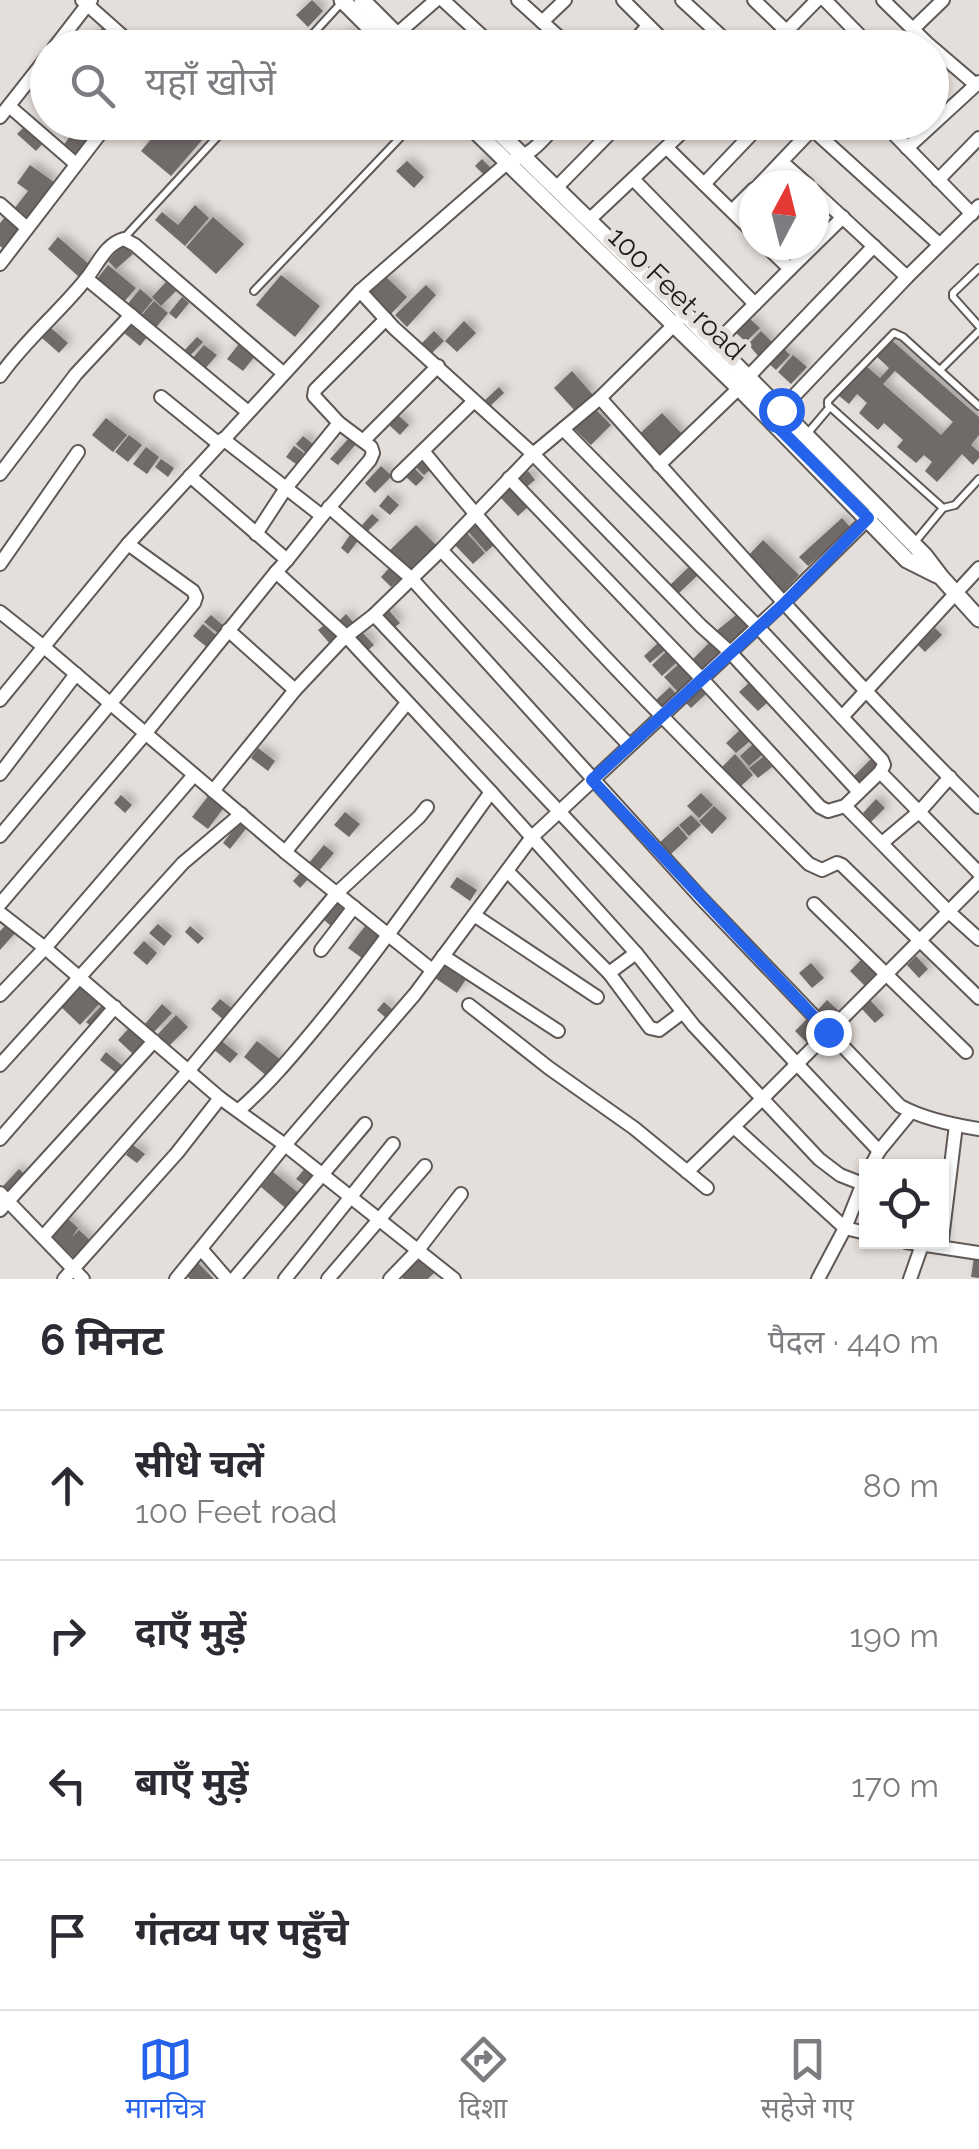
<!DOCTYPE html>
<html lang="hi">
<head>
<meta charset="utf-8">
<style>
	:root { --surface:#fff; --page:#f7f7f7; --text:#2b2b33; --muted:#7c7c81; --line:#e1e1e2; --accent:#2563eb }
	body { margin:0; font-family:Raleway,"Noto Sans Devanagari",sans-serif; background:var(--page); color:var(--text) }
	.controls { position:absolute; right:30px; bottom:30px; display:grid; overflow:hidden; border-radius:0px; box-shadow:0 2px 8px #0004 }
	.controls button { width:90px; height:90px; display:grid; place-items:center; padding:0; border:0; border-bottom:2px solid var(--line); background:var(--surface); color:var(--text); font:50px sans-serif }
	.compass { position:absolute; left:739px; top:170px; width:90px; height:90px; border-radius:50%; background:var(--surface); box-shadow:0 2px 8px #0004; rotate:7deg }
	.stop { position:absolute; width:30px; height:30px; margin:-22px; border:8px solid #2563eb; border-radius:50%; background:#fff }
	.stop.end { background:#2563eb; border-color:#fff; box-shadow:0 2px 10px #0008 }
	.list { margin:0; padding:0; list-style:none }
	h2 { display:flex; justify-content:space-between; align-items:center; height:130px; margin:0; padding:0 40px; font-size:42px }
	h2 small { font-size:32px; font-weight:400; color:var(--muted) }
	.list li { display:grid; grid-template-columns:65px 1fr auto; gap:30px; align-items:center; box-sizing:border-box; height:150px; padding:0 40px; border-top:2px solid var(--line) }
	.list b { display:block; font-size:38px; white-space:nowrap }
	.list p { margin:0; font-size:32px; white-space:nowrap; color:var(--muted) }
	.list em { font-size:32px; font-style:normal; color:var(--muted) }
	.icon { flex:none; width:55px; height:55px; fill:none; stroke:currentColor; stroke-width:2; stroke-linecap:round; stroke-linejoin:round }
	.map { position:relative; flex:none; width:979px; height:1279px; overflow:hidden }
	.search { position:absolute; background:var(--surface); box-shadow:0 2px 8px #0004; left:30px; right:30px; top:30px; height:110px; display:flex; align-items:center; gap:25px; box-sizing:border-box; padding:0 35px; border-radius:55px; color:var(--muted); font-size:38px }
	.sheet { height:730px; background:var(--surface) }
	nav { display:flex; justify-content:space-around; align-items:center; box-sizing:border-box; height:140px; border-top:2px solid var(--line); background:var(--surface); font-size:28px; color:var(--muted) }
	nav a { display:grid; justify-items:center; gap:5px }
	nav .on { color:var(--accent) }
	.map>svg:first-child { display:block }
	.building { fill:#706a67; fill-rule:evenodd; filter:url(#shadow) }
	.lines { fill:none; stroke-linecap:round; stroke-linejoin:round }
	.service-casing { stroke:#5e5956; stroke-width:10 }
	.minor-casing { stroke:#5e5956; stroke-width:16 }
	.tertiary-casing { stroke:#5e5956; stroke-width:19 }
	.service { stroke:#fff; stroke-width:6 }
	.minor { stroke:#fff; stroke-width:12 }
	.tertiary { stroke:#fff; stroke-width:15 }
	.route { stroke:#2563eb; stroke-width:12 }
	.labels { text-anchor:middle; stroke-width:10; stroke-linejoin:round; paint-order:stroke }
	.street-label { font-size:28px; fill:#1e1c1b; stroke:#e5dfdb }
</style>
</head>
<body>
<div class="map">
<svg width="979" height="1279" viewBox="0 0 979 1279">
	<defs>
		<filter id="shadow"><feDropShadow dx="4.5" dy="-4.5" stdDeviation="5" flood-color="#0004"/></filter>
	</defs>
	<rect width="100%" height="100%" fill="#e5dfdb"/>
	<!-- building -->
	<g class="building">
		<polygon points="312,0 323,11 308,27 296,15"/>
		<polygon points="102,28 125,48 85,48"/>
		<polygon points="348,33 362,48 334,48"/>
		<polygon points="166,122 216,124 171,176 141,151"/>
		<polygon points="25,126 44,142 36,151 17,134"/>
		<polygon points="75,130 88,140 75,157 62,147"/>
		<polygon points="482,159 492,169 485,176 475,166"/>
		<polygon points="407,161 424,177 414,188 396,171"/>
		<polygon points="30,165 54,182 26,220 14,209 28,191 17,183"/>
		<polygon points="195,205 209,218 185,246 155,220 162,212 178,225"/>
		<polygon points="5,217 20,228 5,250 0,246 0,223"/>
		<polygon points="213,217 244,244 216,274 186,247"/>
		<polygon points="58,237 90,265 79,277 48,249"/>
		<polygon points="123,245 133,254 116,269 108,261"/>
		<polygon points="108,265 136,288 123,303 96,280"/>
		<polygon points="281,275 320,306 295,337 256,305"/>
		<polygon points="385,276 407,297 390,315 368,293"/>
		<polygon points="166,282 176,291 161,306 152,297"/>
		<polygon points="426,285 436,295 407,327 395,315"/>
		<polygon points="140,289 153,300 139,317 126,306"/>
		<polygon points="182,297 189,303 176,319 169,313"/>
		<polygon points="154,301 168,313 154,330 139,318"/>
		<polygon points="750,319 760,328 746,342 736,333"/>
		<polygon points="133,320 150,333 140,346 123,332"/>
		<polygon points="464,321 476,333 457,352 445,341"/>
		<polygon points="51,328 68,343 59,353 42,338"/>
		<polygon points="434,331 444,341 432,353 422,343"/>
		<polygon points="761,331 773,343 759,357 748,344"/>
		<polygon points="197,337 203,342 188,358 182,353"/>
		<path d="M 889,338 L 979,417 L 979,435 L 971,445 L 979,452 L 979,458 L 973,465 L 962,454 L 937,482 L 925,471 L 932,462 L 924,455 L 916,463 L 897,447 L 903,440 L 884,423 L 878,430 L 859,413 L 867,403 L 857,394 L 849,404 L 838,395 L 865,365 L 880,378 L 889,368 L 874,354 ZM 895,371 L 953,422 L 941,435 L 883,384 Z"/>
		<polygon points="239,344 255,356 243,371 227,359"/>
		<polygon points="204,345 217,355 204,370 191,360"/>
		<polygon points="781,346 790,355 776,370 766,361"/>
		<polygon points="793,355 807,367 791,384 778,372"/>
		<polygon points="572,371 593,395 576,412 554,388"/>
		<polygon points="499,387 504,393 487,409 482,403"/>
		<polygon points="594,408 611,425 591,445 573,428"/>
		<polygon points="662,413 684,436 657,461 635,438"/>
		<polygon points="398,415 409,425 400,435 389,425"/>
		<polygon points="106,418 127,435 113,452 92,435"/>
		<polygon points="129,435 142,445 128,462 115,452"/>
		<polygon points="303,436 313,444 306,453 296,444"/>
		<polygon points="349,438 356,444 338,465 330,459"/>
		<polygon points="294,446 304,453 296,464 286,457"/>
		<polygon points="146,447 159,457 147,474 133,464"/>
		<polygon points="161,459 174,468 168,477 155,467"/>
		<polygon points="421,460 431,469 424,475 415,466"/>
		<polygon points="381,466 392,476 375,493 365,483"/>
		<polygon points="413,467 424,478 416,486 405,476"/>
		<polygon points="528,471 535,480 524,489 517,480"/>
		<polygon points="513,486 530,505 518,516 500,497"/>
		<polygon points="388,495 399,505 390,515 379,506"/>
		<polygon points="372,514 379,520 368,531 362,525"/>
		<polygon points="842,518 851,528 808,566 799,557"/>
		<polygon points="476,522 495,544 486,552 467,530"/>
		<polygon points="416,525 436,545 408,573 388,552"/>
		<polygon points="352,532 360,538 348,554 341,548"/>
		<polygon points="466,532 485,553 473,564 453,543"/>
		<polygon points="763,540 799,575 783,592 747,557"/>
		<polygon points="690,566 698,575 678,594 670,585"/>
		<polygon points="390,567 401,578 391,587 381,577"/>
		<polygon points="385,606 400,623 392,630 378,613"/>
		<polygon points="740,612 751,626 726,645 715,632"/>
		<polygon points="346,614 354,623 346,630 338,622"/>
		<polygon points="211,615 225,627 219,634 204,622"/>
		<polygon points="329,621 341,635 331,645 318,630"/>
		<polygon points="203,624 217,636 208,648 193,636"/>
		<polygon points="935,628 942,635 925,652 918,645"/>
		<polygon points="361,631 374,645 366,652 353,638"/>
		<polygon points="711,641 721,651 700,672 690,662"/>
		<polygon points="658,643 665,650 650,663 644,656"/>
		<polygon points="667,651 677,662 662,676 652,665"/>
		<polygon points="679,664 693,679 678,692 664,677"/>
		<polygon points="750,682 768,702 758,711 739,692"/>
		<polygon points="670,687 676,694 662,707 656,700"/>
		<polygon points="700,687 706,694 691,708 684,701"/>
		<polygon points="740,730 750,741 736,753 726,743"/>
		<polygon points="753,744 762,755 749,766 740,756"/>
		<polygon points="258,748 275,761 268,771 251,758"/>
		<polygon points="735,754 753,775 739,788 721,768"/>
		<polygon points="763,757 772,767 758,778 749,768"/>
		<polygon points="872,758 881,767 861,786 852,778"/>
		<polygon points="701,793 713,805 699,818 687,806"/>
		<polygon points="121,795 132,805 125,813 114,803"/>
		<polygon points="209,795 225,806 208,829 192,817"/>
		<polygon points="876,799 885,808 871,822 863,813"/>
		<polygon points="714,806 727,818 712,834 699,821"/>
		<polygon points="345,812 360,824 349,837 334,825"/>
		<polygon points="691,815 701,825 689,836 679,825"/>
		<polygon points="240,821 248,826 230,849 223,843"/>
		<polygon points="678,826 688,838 670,855 659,843"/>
		<polygon points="324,845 334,853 318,872 308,864"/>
		<polygon points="302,871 310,877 300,888 293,881"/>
		<polygon points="457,877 477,890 470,901 450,887"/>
		<polygon points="338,900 349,910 333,928 322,918"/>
		<polygon points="7,924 16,932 0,950 0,931"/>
		<polygon points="158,924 172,936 164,946 149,933"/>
		<polygon points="366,925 380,935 362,958 348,948"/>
		<polygon points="190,926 204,938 198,944 185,932"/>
		<polygon points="144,941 157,953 147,965 133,953"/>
		<polygon points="916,956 928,969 919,978 907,965"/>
		<polygon points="863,958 879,974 866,987 850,971"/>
		<polygon points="445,962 468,976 457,993 435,978"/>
		<polygon points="811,963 824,978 812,988 799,973"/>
		<polygon points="78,983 100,1003 80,1025 59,1005"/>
		<polygon points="220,999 235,1011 226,1022 211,1009"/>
		<polygon points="827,1000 840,1012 827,1026 814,1014"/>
		<polygon points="870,1000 884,1015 875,1023 861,1008"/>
		<polygon points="384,1002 393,1010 386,1018 377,1010"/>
		<polygon points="103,1004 109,1010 92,1027 86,1022"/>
		<polygon points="162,1004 172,1013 153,1033 144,1025"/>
		<polygon points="176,1015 188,1027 169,1046 158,1034"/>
		<polygon points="808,1018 821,1031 808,1044 795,1031"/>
		<polygon points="130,1027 147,1043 135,1056 118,1040"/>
		<polygon points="219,1039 238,1054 230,1063 212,1048"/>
		<polygon points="257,1041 281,1060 268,1077 244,1057"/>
		<polygon points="106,1052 125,1068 119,1075 100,1060"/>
		<polygon points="133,1145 145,1154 137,1163 126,1155"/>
		<polygon points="306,1167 317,1175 308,1188 296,1179"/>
		<polygon points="19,1169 28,1178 13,1195 3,1186"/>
		<polygon points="273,1172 302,1196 289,1211 261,1187"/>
		<polygon points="65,1216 78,1228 72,1237 79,1230 93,1243 76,1260 48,1233"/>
		<polygon points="418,1257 435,1272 428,1279 404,1279 400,1276"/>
		<polygon points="974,1257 979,1258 979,1278 971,1277"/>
		<polygon points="196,1261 214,1279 190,1279 184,1273"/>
	</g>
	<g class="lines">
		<!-- service casing -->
		<g class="service-casing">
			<g id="service">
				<polyline points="300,48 343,1"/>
				<polyline points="124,238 231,122"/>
				<polyline points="979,268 953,293 953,297 979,326"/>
				<polyline points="254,291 415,122"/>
				<polyline points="940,370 979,331"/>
				<polyline points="979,406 903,337 894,333 828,401 828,405 943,508 955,505 979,479"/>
				<polyline points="807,434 829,408"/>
				<polyline points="915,542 943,508"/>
			</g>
		</g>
		<!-- minor casing -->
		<g class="minor-casing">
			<g id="minor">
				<polyline points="82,0 136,48"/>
				<polyline points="443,0 495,48"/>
				<polyline points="518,0 571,48"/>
				<polyline points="623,0 671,48"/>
				<polyline points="682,0 734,48"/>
				<polyline points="754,0 804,48"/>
				<polyline points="825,0 872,48"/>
				<polyline points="883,0 927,43 976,85"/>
				<polyline points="542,22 565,0"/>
				<polyline points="913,29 943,0"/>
				<polyline points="397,34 436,0"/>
				<polyline points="54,48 91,0"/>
				<polyline points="628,48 648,26"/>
				<polyline points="770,48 817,0"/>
				<polyline points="9,106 76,164"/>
				<polyline points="0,117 48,56"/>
				<polyline points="882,122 972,214"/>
				<polyline points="812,129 939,244"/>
				<polyline points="667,148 754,233"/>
				<polyline points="907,148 979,82"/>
				<polyline points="782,162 808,185"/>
				<polyline points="633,179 755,304"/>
				<polyline points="938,180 979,138"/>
				<polyline points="704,184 763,122"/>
				<polyline points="759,185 819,122"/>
				<polyline points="556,188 621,122"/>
				<polyline points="814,191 907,277"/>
				<polyline points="0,204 27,228"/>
				<polyline points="732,211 754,189"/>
				<polyline points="589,220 693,122"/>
				<polyline points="0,264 109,122"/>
				<polyline points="790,269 843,217"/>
				<polyline points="87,279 248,412"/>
				<polyline points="360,291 394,328 533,454 701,626 730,652 859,792"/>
				<polyline points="715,344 790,269 765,245"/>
				<path d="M 0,376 C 25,340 59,313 86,279 C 97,266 105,244 124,239 L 135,245 L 283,373"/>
				<polyline points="748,377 874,246"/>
				<polyline points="161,397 219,444"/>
				<path d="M 600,398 C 724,537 847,676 979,807"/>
				<polyline points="775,416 907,277 979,206"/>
				<polyline points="223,439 322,516"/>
				<polyline points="364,440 438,366"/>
				<path d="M 423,451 C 542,598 675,731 809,864 L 822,870 L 837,863 L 842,865 L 979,998"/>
				<polyline points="659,465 739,388"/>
				<polyline points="0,474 76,374 131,315"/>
				<polyline points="398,475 474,401"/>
				<polyline points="190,476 287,560 276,572 346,636 491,792 636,953 694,1026 819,1159 840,1175 863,1184"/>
				<polyline points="509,478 701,678 820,807 828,811 845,806 880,772 884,765 882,760 757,626 563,429"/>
				<path d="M 329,507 L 411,578 L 700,897 L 900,1106 C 924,1119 953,1125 979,1129"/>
				<polyline points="256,534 286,488 339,423"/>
				<polyline points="441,550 629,745"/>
				<polyline points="287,560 322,516 370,460 373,453 371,447 339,423 314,396 315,390 386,319"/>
				<polyline points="0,564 78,452"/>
				<polyline points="0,612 44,647 285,852 432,970"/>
				<polyline points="374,615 879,1151"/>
				<polyline points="228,630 295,690"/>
				<path d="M 0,700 L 128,544 L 360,291 L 507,163 C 532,155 542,141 559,122"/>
				<polyline points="842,717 979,568"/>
				<polyline points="880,772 979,873"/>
				<polyline points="0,774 76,674"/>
				<polyline points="213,791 295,690 343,639 374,615 441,550 533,454 600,398 678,321"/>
				<polyline points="845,806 949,912 979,939"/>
				<polyline points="0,836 194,603 196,597 193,591 128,544"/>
				<polyline points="882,843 920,811 950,777"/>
				<polyline points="285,852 407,703"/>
				<polyline points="507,871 609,973 650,1028 659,1030 683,1012"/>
				<polyline points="0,904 145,734 276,572"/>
				<polyline points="814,904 966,1052"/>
				<polyline points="0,913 45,948 220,1098 285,1145 454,1279"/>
				<polyline points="474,915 597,997"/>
				<polyline points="321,950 354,907"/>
				<polyline points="443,956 558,1031"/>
				<polyline points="609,973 636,953"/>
				<polyline points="0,995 45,948 194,775"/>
				<polyline points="469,1005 549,1068 634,1128 707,1188"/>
				<polyline points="0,1065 183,863 241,814"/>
				<path d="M 239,1110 C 268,1085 292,1056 317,1026 C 379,951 434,871 491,792"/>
				<polyline points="734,1127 845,1228 866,1233"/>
				<polyline points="0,1139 115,1007"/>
				<polyline points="871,1166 879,1151 911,1112"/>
				<polyline points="687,1172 762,1099 979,881"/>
				<polyline points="0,1193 83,1279"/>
				<polyline points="0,1210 154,1041"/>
				<polyline points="43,1237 189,1070 337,893 419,817 427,807"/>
				<polyline points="942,1239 956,1125"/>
				<polyline points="906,1242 979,1253"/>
				<polyline points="202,1250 227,1279"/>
				<polyline points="64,1279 177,1153 220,1098"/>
				<polyline points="176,1279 285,1145 415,994 532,837 783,603 873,514"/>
				<polyline points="234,1279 365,1124"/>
				<polyline points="285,1279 393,1144"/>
				<polyline points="328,1279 425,1166"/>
				<polyline points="390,1279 418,1250 461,1194"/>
				<polyline points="818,1279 845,1228 865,1178"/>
				<polyline points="910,1279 922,1245"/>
			</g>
		</g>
		<!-- tertiary casing -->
		<g class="tertiary-casing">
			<g id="tertiary">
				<polyline points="342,0 390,48"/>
				<polyline points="362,0 410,48"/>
				<polyline points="466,122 744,393 907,560 937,575"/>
				<polyline points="488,122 685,314 879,509 925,556 941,577 979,619"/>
			</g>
		</g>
		<!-- service -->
		<use href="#service" class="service"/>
		<!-- minor -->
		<use href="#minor" class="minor"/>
		<!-- tertiary -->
		<use href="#tertiary" class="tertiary"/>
	</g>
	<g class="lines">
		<!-- route -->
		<polyline class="route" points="781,410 771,420 868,518 784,604 592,780 828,1032"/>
	</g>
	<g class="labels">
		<!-- street labels -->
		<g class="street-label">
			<text transform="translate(677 293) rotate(44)" y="10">100 Feet road</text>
		</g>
	</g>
</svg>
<div class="controls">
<button><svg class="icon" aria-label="locate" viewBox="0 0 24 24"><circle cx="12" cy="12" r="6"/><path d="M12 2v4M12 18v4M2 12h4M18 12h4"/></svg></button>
</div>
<svg class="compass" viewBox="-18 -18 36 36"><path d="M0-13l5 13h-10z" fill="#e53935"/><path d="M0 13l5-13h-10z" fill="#7c7c81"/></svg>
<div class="stop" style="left:781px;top:410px"></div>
<div class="stop end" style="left:828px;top:1032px"></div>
<div class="search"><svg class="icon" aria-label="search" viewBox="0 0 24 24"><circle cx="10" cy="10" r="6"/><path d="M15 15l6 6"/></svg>यहाँ खोजें</div>
</div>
<section class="sheet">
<h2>6 मिनट<small>पैदल · 440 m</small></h2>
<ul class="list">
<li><svg class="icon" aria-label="ahead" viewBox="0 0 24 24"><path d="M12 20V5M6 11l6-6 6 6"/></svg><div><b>सीधे चलें</b><p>100 Feet road</p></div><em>80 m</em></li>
<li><svg class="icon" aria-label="right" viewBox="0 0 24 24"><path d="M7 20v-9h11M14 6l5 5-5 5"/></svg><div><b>दाएँ मुड़ें</b></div><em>190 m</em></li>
<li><svg class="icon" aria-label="left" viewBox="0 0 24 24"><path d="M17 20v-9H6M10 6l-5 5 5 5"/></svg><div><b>बाएँ मुड़ें</b></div><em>170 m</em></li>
<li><svg class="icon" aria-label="arrive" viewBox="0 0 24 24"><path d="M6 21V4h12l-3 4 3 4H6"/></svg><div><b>गंतव्य पर पहुँचे</b></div></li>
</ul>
</section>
<nav>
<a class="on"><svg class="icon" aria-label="map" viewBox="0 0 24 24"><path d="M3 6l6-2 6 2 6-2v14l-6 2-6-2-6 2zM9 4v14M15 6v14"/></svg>मानचित्र</a>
<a><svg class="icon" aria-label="directions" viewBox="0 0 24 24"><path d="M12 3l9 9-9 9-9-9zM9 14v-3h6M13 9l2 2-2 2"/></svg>दिशा</a>
<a><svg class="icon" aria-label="saved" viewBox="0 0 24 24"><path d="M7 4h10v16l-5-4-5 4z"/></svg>सहेजे गए</a>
</nav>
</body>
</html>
